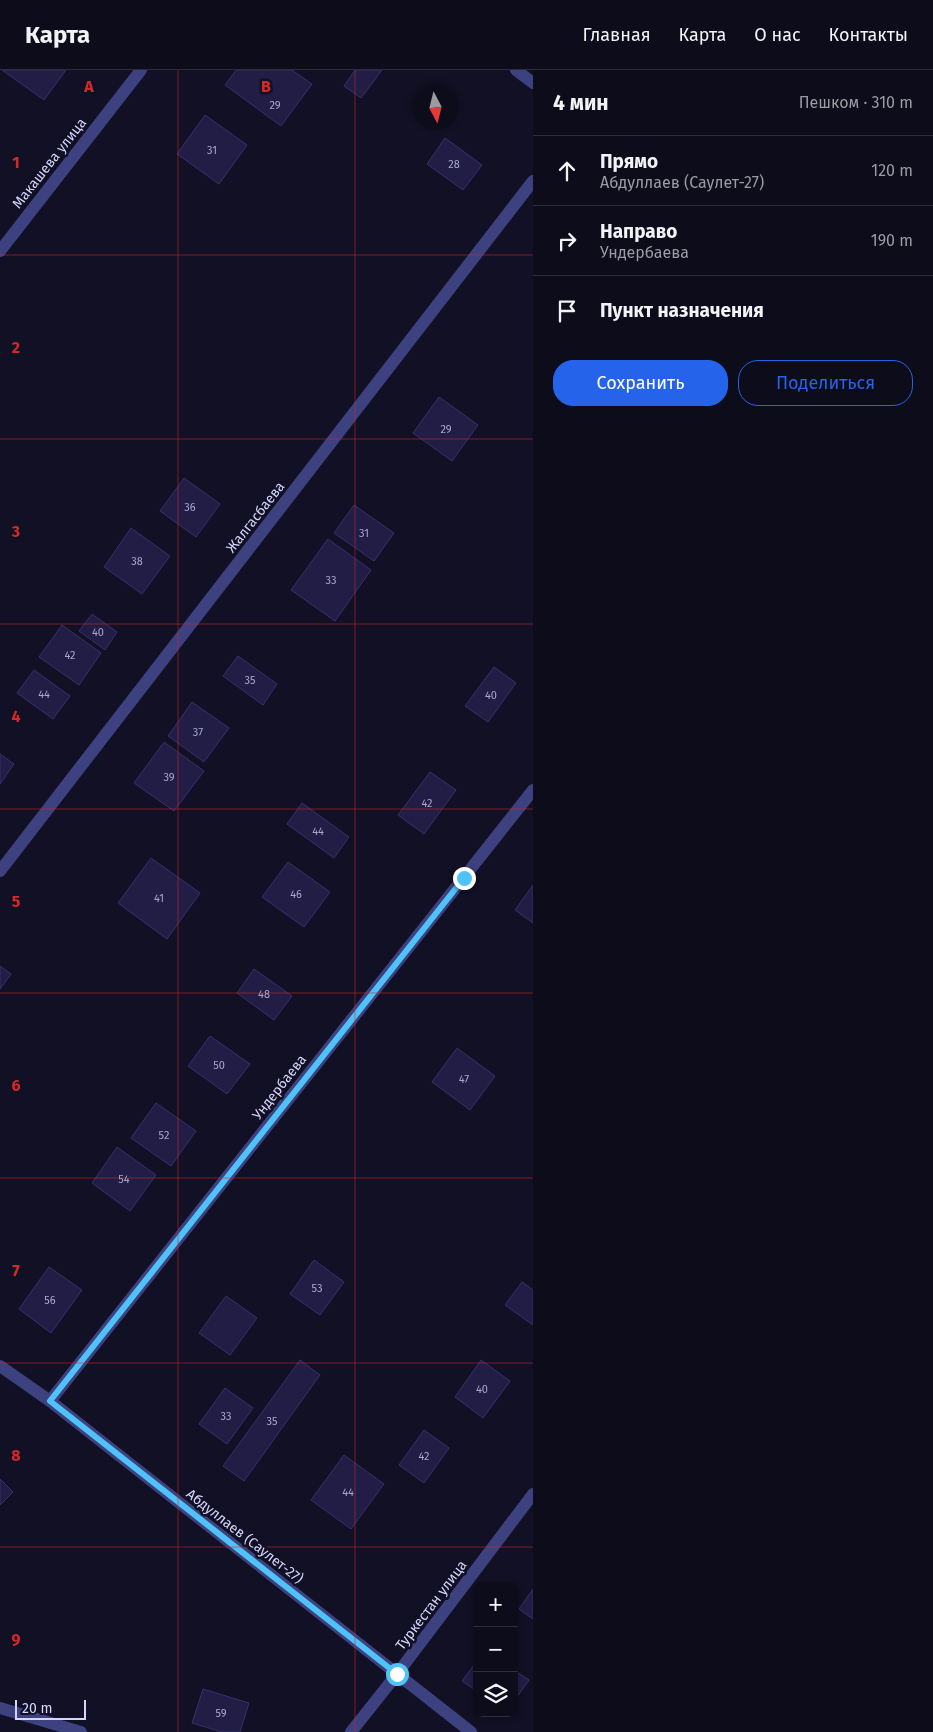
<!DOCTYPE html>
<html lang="ru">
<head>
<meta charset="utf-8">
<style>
	:root { --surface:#0d0c1b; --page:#1b1a28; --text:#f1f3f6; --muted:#9a9ba3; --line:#2d2c3a; --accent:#2563eb }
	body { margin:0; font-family:"Fira Sans",sans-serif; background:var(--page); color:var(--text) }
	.controls { position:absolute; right:15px; bottom:15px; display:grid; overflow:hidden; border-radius:10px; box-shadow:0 2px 8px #0003 }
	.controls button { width:45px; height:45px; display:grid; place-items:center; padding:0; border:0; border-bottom:1px solid var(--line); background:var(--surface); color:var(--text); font:25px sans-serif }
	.compass { position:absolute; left:413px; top:15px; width:45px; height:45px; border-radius:50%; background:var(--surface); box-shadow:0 2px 8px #0003; rotate:173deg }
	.scale { position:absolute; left:15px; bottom:12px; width:71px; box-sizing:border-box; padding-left:5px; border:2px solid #d6d5fd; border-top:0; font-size:14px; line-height:18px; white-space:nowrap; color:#d6d5fd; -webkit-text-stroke:4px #111024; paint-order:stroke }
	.stop { position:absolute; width:15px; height:15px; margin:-11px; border:4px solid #4fc3f7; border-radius:50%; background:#fff }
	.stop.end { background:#4fc3f7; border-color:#fff; box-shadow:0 1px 5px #0008 }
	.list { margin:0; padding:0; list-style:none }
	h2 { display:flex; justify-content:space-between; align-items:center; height:65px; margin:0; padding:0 20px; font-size:21px }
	h2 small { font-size:16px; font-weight:400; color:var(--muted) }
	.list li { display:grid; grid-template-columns:32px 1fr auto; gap:15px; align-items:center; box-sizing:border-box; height:70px; padding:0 20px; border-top:1px solid var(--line) }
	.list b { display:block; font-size:19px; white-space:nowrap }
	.list p { margin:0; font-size:16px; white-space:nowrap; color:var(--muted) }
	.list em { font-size:16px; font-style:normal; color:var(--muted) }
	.actions { display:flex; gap:10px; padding:15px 20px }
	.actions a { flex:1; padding:11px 0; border:1px solid var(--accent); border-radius:20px; text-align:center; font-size:18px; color:var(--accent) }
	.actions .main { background:var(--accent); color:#fff }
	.icon { flex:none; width:28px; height:28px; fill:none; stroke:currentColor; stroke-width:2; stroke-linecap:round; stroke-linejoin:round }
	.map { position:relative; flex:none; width:533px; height:1662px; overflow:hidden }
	header { display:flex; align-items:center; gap:30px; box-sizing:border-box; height:70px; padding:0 25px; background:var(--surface); border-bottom:1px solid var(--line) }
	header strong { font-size:24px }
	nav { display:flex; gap:28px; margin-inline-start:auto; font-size:18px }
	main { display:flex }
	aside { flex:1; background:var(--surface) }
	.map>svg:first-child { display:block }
	.building { fill:#211d44; stroke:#37306f }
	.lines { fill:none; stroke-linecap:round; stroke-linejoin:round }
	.minor { stroke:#3d4180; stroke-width:12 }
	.route { stroke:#4fc3f7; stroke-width:6 }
	.grid { fill:none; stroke:#d62828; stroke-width:1; stroke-opacity:0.55 }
	.labels { text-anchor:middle; stroke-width:5; stroke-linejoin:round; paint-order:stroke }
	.number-label { font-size:11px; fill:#a9a7cf }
	.street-label { font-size:14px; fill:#d6d5fd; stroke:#111024 }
	.grid-label { font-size:16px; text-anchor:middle; font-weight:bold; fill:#d62828; stroke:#111024; stroke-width:5; stroke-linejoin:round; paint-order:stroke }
</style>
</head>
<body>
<header>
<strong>Карта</strong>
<nav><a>Главная</a><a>Карта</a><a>О нас</a><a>Контакты</a></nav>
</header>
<main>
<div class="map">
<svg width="533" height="1662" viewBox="0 0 533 1662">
	<rect width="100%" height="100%" fill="#111024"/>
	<!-- building -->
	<g class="building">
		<polygon points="2,0 66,0 44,30"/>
		<polygon points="236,0 292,0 312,14 281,56 225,15"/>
		<polygon points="355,0 382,0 361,28 344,16"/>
		<polygon points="205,45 247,75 219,114 177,84"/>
		<polygon points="445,68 482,95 463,120 427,94"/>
		<polygon points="439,327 478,355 452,391 413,363"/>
		<polygon points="184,408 220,434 196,467 160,441"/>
		<polygon points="354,435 394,463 374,491 334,463"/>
		<polygon points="131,458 170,486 142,524 104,497"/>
		<polygon points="328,469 371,500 335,551 291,520"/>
		<polygon points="92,544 117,562 105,580 79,561"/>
		<polygon points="62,555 101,583 79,615 39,587"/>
		<polygon points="238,586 277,614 263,635 223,606"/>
		<polygon points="494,597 516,613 488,652 465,636"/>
		<polygon points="34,600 70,626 53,649 17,623"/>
		<polygon points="192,632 229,658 204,692 168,666"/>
		<polygon points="164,672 204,701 174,741 134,713"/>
		<polygon points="0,684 14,694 0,714"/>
		<polygon points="430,702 456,720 424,764 398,745"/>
		<polygon points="302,733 349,767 334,788 287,754"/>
		<polygon points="151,788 200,823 167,869 118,833"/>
		<polygon points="288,792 330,822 304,857 262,827"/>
		<polygon points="533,815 533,853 515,840"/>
		<polygon points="0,896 11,904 0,919"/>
		<polygon points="254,899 292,926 274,950 237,923"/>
		<polygon points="210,966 250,994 227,1024 188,996"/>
		<polygon points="457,978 495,1006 470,1040 432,1012"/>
		<polygon points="156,1033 196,1061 171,1096 131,1068"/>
		<polygon points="117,1077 156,1105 130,1141 92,1113"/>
		<polygon points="314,1190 344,1212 320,1245 290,1224"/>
		<polygon points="49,1197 82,1220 51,1263 19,1239"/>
		<polygon points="522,1212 533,1220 533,1255 505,1235"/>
		<polygon points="226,1226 257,1248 230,1285 199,1263"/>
		<polygon points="300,1290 320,1305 244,1411 223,1396"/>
		<polygon points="481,1290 510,1311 483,1348 455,1327"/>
		<polygon points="225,1318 253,1338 227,1374 199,1354"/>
		<polygon points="424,1360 449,1378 424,1413 399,1395"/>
		<polygon points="344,1385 384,1414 351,1459 311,1430"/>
		<polygon points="0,1409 13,1422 0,1435"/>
		<polygon points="533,1519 533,1549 519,1539"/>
		<polygon points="477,1591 477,1621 462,1611"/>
		<polygon points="514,1600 529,1610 514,1631"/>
		<polygon points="203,1619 249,1633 240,1662 222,1662 192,1653"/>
	</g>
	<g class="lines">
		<!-- minor -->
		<g class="minor">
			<polyline points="516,0 533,13"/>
			<polyline points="0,181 141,0"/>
			<polyline points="0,801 533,111"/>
			<polyline points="0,1296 50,1331 471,1662"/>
			<polyline points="50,1331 533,720"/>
			<polyline points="0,1638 81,1662"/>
			<polyline points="351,1662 397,1604 533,1424"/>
		</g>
	</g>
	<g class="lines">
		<!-- route -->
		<polyline class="route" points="397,1604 50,1331 464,808"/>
	</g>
	<!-- grid -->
	<path class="grid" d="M 178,0 L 178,1662M 355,0 L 355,1662M 0,185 L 533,185M 0,369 L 533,369M 0,554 L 533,554M 0,739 L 533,739M 0,923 L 533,923M 0,1108 L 533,1108M 0,1293 L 533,1293M 0,1477 L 533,1477"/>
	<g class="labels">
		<!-- number labels -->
		<g class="number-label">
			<text x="275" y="39">29</text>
			<text x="212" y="84">31</text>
			<text x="454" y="98">28</text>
			<text x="446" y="363">29</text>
			<text x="190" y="441">36</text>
			<text x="364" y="467">31</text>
			<text x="137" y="495">38</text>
			<text x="331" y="514">33</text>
			<text x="98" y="566">40</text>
			<text x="70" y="589">42</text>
			<text x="250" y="614">35</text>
			<text x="44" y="628">44</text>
			<text x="491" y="629">40</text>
			<text x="198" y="666">37</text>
			<text x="169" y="711">39</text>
			<text x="427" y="737">42</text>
			<text x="318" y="765">44</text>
			<text x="296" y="828">46</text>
			<text x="159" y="832">41</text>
			<text x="264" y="928">48</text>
			<text x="219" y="999">50</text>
			<text x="464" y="1013">47</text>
			<text x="164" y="1069">52</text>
			<text x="124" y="1113">54</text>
			<text x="317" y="1222">53</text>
			<text x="50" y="1234">56</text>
			<text x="482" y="1323">40</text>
			<text x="226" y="1350">33</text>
			<text x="272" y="1355">35</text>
			<text x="424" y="1390">42</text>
			<text x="348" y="1426">44</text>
			<text x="221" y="1647">59</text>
		</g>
		<!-- street labels -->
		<g class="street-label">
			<text transform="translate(49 93) rotate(-52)" y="5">Макашева улица</text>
			<text transform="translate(255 447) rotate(-52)" y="5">Жалгасбаева</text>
			<text transform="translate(279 1017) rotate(-52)" y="5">Ундербаева</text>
			<text transform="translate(245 1466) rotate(38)" y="5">Абдуллаев (Саулет-27)</text>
			<text transform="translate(431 1535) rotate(-53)" y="5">Туркестан улица</text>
		</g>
	</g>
	<g class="grid-label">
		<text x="89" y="22">A</text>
		<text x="266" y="22">B</text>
		<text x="16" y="98">1</text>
		<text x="16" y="283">2</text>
		<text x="16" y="467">3</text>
		<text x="16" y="652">4</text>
		<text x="16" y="837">5</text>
		<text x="16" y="1021">6</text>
		<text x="16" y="1206">7</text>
		<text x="16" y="1391">8</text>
		<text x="16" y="1575">9</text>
	</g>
</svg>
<div class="controls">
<button>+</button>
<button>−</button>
<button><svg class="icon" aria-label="layers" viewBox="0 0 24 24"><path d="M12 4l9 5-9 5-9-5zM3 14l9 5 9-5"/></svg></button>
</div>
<svg class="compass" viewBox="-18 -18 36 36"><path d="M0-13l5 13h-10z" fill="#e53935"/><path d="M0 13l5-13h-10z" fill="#9a9ba3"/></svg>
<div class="scale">20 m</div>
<div class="stop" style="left:397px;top:1604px"></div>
<div class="stop end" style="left:464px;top:808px"></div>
</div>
<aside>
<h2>4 мин<small>Пешком · 310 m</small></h2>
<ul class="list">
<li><svg class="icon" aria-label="ahead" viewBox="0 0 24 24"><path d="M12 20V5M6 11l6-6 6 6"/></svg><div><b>Прямо</b><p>Абдуллаев (Саулет-27)</p></div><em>120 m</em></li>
<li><svg class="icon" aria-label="right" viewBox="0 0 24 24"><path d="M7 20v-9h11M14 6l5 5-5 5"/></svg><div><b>Направо</b><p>Ундербаева</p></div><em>190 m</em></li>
<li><svg class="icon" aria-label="arrive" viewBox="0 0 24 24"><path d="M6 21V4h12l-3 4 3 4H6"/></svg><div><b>Пункт назначения</b></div></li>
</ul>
<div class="actions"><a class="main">Сохранить</a><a>Поделиться</a></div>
</aside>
</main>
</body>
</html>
